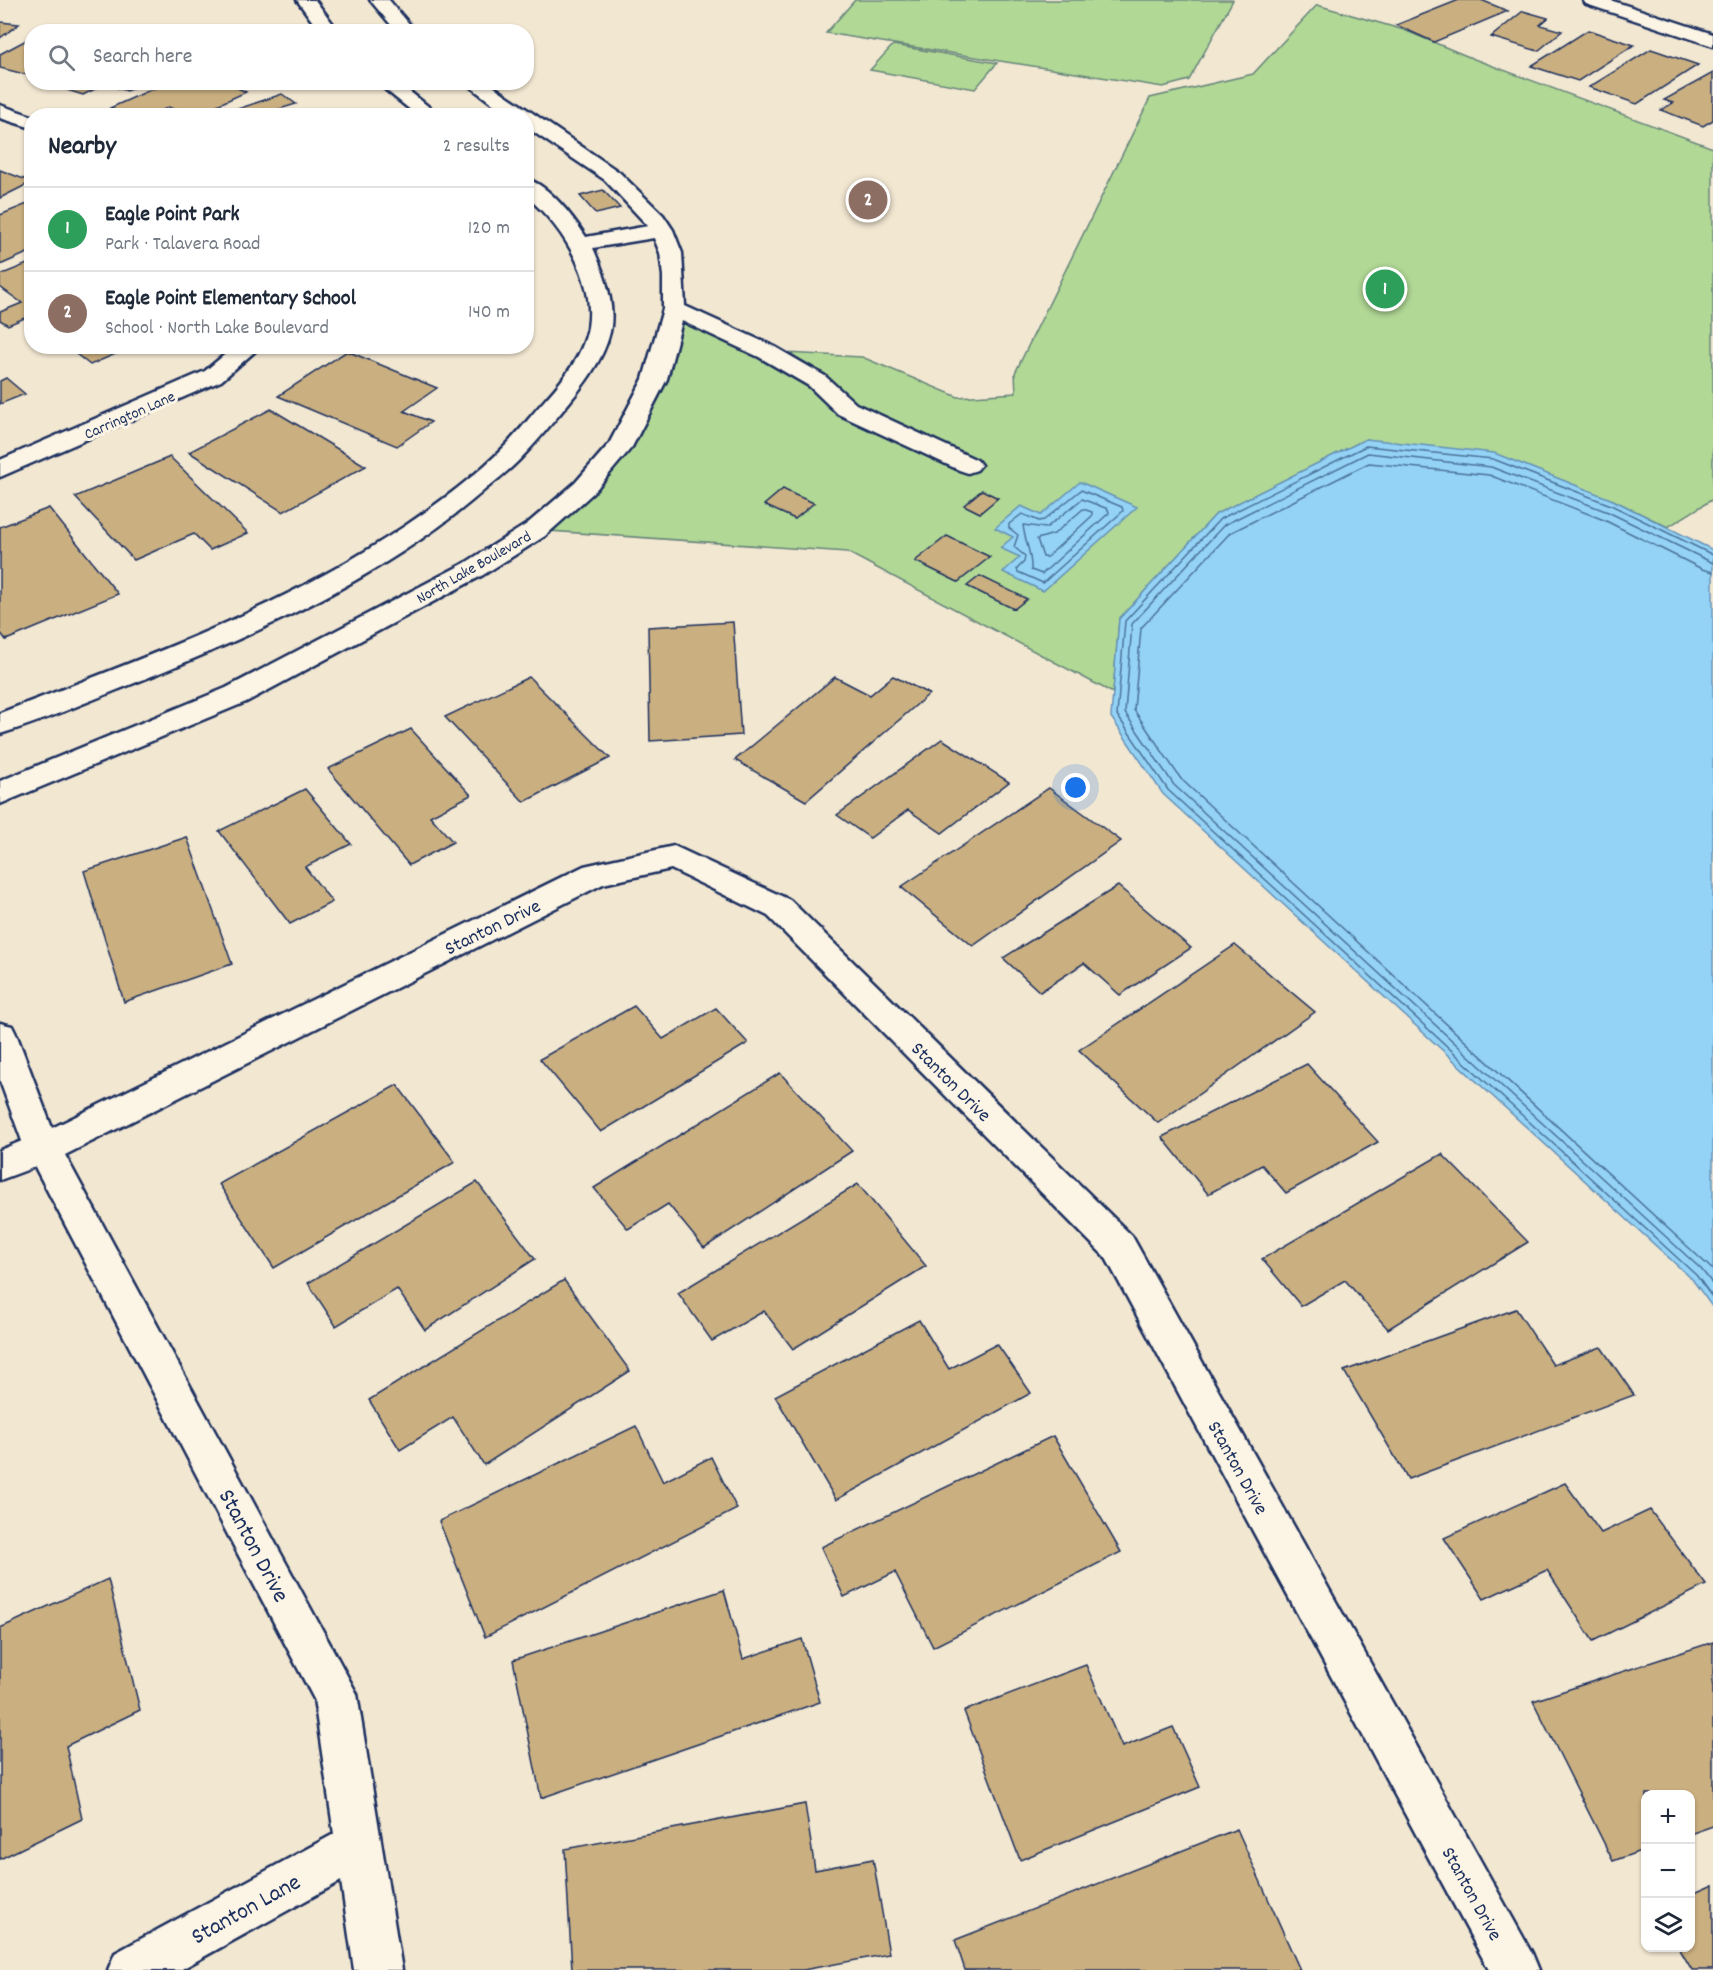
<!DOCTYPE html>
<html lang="en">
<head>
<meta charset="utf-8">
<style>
	:root { --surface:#fff; --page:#f2f2f3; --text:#1f2937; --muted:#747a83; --line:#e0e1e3; --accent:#ea580c }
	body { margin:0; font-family:Dekko,sans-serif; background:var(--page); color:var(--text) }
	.controls { position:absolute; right:18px; bottom:18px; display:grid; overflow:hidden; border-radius:12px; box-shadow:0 2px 4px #0004 }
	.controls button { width:54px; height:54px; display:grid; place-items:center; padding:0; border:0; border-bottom:2px solid var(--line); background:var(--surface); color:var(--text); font:30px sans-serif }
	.you { position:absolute; left:1076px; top:788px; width:21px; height:21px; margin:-15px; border:4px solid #fff; border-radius:50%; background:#1a73e8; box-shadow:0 0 0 9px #1a73e833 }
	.badge { display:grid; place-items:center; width:39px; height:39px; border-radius:50%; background:var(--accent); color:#fff; font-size:20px; font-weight:700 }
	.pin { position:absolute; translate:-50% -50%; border:3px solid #fff; box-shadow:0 2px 6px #0006 }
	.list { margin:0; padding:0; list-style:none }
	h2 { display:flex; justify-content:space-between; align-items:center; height:78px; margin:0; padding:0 24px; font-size:26px }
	h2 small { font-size:20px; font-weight:400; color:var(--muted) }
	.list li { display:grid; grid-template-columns:39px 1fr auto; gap:18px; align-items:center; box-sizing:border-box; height:84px; padding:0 24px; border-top:2px solid var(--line) }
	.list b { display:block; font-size:22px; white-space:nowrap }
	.list p { margin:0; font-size:20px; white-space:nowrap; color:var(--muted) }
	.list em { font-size:20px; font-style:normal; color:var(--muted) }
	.icon { flex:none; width:33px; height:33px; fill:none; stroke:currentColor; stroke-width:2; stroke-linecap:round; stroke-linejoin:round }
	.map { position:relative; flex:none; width:1713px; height:1970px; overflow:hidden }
	.search { position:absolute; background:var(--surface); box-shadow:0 2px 4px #0004; left:24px; top:24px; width:510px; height:66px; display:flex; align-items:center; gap:15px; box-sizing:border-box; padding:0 21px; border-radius:24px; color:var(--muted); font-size:22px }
	.panel { position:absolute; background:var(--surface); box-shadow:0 2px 4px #0004; left:24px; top:108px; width:510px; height:246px; border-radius:24px }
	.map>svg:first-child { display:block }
	.green { fill:#b1d895; stroke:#66847a; stroke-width:1.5 }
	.water { fill:#94d3f5; stroke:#6491b9; stroke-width:1.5 }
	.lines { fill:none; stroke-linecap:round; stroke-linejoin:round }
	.shore-far1 { stroke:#4b719a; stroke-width:1.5 }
	.shore { stroke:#4b719a; stroke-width:2 }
	.building { fill:#caaf80; stroke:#1b2f5e; stroke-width:1.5 }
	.minor-casing { stroke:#1b2f5e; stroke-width:5 }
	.minor { fill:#fcf5e5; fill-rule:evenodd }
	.labels { text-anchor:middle; stroke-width:6; stroke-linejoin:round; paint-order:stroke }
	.far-street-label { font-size:16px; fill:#1b2f5e; stroke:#fcf5e5 }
	.street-label { font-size:20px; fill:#1b2f5e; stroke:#fcf5e5 }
	.near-street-label { font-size:24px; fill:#1b2f5e; stroke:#fcf5e5 }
</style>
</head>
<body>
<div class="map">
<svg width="1713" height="1970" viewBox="0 0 1713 1970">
	<rect width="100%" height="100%" fill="#f2e7d1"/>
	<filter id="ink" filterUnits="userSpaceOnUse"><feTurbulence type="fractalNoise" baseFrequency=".0167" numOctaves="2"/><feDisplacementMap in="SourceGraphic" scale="12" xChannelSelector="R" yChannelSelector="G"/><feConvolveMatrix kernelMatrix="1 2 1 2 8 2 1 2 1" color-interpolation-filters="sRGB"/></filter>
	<g filter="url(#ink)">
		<!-- green -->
		<g class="green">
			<polygon points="855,0 1233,0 1189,80 1163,87 826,33"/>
			<polygon points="1317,5 1404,30 1474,59 1713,148 1713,499 1668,527 1613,500 1366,439 1216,514 1119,619 1113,693 847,552 536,530 620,447 674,309 767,352 862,357 958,397 1016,393 1015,373 1150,98 1253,74"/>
			<polygon points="893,45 997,63 975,89 870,70"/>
		</g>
		<!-- water -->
		<g class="water">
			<polygon points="1366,439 1494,453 1613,500 1713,550 1713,1308 1692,1279 1163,794 1111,717 1119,619 1216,514"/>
			<polygon points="1080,482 1137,507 1043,591 1003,572 1020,557 1000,548 1013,537 995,528 1021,506 1041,515"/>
		</g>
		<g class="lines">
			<!-- shore-far1 -->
			<g class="shore-far1">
				<polygon points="1081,490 1122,507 1123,511 1043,583 1018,572 1017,569 1024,562 1025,556 1014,547 1018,535 1009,528 1009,524 1022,514 1039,521 1044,520"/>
				<path d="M 1082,499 L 1108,509 L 1109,513 L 1042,574 L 1031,570 C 1032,553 1025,543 1023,525 L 1046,528 Z"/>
				<polygon points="1083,509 1092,512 1092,516 1047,557 1043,557 1037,539 1054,534"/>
				<polyline points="1713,572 1702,569 1604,520 1489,475 1369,463 1230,533 1141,628 1134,710 1181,779 1713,1270"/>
				<polyline points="1702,1283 1696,1275 1168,790 1117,715 1125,621 1220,519 1366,446 1493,459 1611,505 1713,555"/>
				<polyline points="1712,1283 1701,1269 1174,785 1125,713 1132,624 1224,525 1368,453 1491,467 1608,512 1713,563"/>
			</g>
			<!-- shore -->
			<g class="shore">
				<polyline points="1701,1282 1713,1298"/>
				<polyline points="1711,1282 1713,1285"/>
			</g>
		</g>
		<!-- building -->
		<g class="building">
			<polygon points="1459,0 1481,0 1508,11 1434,42 1396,25"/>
			<polygon points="1523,11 1548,18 1540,25 1562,31 1538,51 1491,37"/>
			<polygon points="0,22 19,24 0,38"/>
			<polygon points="1588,30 1634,45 1578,81 1531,66"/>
			<polygon points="32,37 32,76 0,68 0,54"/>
			<polygon points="1651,49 1698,65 1637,104 1589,87"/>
			<polygon points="1713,73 1713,120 1703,126 1661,110 1673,103 1664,100"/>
			<polygon points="55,82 143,82 127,91 105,84 83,95 51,85"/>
			<polygon points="168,82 225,82 246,92 193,116 187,116 169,107 150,116 128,116 110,108"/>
			<polygon points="282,94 296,104 276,110 283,116 217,116"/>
			<polygon points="0,170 32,182 0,198"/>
			<polygon points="603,190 620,208 596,214 580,196"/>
			<polygon points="32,202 32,251 0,265 0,215"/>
			<polygon points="32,262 32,315 8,325 0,320 0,312 22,303 0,287 0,275"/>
			<polygon points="66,346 134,346 90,365"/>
			<polygon points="347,351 437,388 404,411 431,422 397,446 278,396"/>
			<polygon points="6,378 25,394 0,404 0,381"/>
			<polygon points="271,409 366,466 283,512 189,452"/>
			<polygon points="170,457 248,533 210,550 194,534 134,560 75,497"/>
			<polygon points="783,489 795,495 814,503 795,519 764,505"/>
			<polygon points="982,490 998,498 980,513 964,505"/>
			<polygon points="49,508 118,594 6,640 0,632 0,527"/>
			<polygon points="947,536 990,557 958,582 915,561"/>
			<polygon points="980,576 1027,599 1014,609 967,586"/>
			<polygon points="733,622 741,735 650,741 648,627"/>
			<polygon points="893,676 929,694 806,801 735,760 835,677 870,695"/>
			<polygon points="529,677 610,758 524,802 445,717"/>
			<polygon points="411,729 471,795 430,816 453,842 409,865 328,769"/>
			<polygon points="942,739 1009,782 942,833 908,810 870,838 837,815"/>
			<polygon points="1049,788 1121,841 973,946 901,887"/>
			<polygon points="305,789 351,844 305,867 332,902 290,924 219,831"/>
			<polygon points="187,837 232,964 124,1002 84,871"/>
			<polygon points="1118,886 1191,948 1120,995 1084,963 1040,992 1003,958"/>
			<polygon points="1235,945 1315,1012 1158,1123 1079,1050"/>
			<polygon points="634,1006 663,1039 716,1008 748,1043 601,1132 540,1059"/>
			<polygon points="1307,1064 1378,1142 1286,1193 1262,1165 1208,1194 1162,1137"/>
			<polygon points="780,1073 852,1151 704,1248 668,1204 628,1229 594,1188"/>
			<polygon points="397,1085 455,1162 274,1268 219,1184"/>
			<polygon points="1442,1154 1528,1242 1388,1329 1345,1280 1301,1306 1262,1259"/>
			<polygon points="477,1182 535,1259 425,1330 397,1289 336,1326 308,1283"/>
			<polygon points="858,1184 926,1266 793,1349 764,1311 712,1341 678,1293"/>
			<polygon points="564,1280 630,1371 484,1465 453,1417 400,1450 369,1400"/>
			<polygon points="1516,1309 1553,1365 1601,1347 1634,1395 1408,1479 1344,1371"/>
			<polygon points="919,1320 949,1369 997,1344 1031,1393 836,1500 775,1396"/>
			<polygon points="636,1426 663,1482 711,1457 737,1509 485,1637 439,1521"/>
			<polygon points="1053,1436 1121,1552 933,1647 895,1572 844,1597 821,1547"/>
			<polygon points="1565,1483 1601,1533 1650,1510 1706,1585 1593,1641 1547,1570 1484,1599 1444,1538"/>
			<polygon points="108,1579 140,1710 66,1746 82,1819 0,1859 0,1628"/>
			<polygon points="724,1590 743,1659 802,1639 820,1702 541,1798 513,1660"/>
			<polygon points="1713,1642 1713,1826 1690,1834 1690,1794 1646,1794 1646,1849 1613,1861 1533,1701"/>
			<polygon points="1086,1665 1122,1747 1173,1727 1200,1787 1020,1860 964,1711"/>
			<polygon points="805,1804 815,1870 873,1859 889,1954 803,1970 572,1970 565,1849"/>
			<polygon points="1237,1829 1300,1970 965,1970 955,1940"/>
			<polygon points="1713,1885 1713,1970 1692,1970 1679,1948 1690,1948 1690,1895"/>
		</g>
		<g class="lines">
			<!-- minor casing -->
			<g class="minor-casing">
				<g id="minor">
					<polygon points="297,0 315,0 339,32 320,32"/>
					<polygon points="370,0 389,0 416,32 397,32"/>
					<polygon points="1583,0 1610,0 1713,34 1713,46 1586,4"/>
					<polygon points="376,82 398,82 440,116 418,116"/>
					<path d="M 464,82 L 487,82 L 619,172 L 663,215 L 673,230 L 682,253 L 685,306 L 775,347 L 825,376 L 856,404 L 977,460 L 981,465 L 977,470 L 968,473 L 959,470 L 838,414 L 809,386 L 759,357 L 682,321 L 667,379 L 632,447 L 593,493 L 545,536 L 483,575 L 246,702 L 0,804 L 0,781 L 226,688 L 465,563 L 527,524 L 575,483 L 609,444 L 643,379 L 663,309 L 663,276 L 660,253 L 654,238 L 593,248 C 604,273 616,304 610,332 C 603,363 578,392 558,416 C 546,430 535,444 522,457 C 512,468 499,478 488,487 C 386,577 257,634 132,684 C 88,701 45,721 0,734 L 0,713 C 139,660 281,609 405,526 C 440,502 475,477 504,447 C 516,435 526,422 537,409 C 556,388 576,366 585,339 C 602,288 564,227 526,196 L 526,179 C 548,184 574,218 586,237 L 648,226 L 605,180 L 526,127 L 526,116 L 509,116 Z"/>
					<polygon points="0,105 32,116 32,128 0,118"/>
					<polygon points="235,346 261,346 221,381 0,477 0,460 205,371"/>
					<polygon points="674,846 790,900 1132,1236 1532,1953 1539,1970 1489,1970 1106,1258 768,916 671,869 603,884 65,1155 357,1694 402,1970 354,1970 341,1881 180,1970 108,1970 115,1953 334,1834 314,1699 35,1167 0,1180 0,1150 22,1141 0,1081 0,1023 12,1026 17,1036 52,1128 584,866"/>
				</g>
			</g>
			<!-- minor -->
			<use href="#minor" class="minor"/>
		</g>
	</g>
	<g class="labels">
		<!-- far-street labels -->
		<g class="far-street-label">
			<text transform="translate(129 414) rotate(-24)" y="6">Carrington Lane</text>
			<text transform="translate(473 566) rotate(-30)" y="6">North Lake Boulevard</text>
		</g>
		<!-- street labels -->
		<g class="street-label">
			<text transform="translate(492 926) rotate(-26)" y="7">Stanton Drive</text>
			<text transform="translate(952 1081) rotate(45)" y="7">Stanton Drive</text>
			<text transform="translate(1239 1467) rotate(61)" y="7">Stanton Drive</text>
			<text transform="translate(1473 1893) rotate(61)" y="7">Stanton Drive</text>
		</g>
		<!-- near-street labels -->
		<g class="near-street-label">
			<text transform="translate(255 1545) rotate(62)" y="8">Stanton Drive</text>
			<text transform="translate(245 1908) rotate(-29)" y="8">Stanton Lane</text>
		</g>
	</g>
</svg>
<div class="controls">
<button>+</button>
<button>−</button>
<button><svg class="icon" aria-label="layers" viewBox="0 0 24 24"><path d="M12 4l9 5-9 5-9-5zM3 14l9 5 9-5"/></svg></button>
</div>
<div class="you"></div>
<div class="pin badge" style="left:1385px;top:289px;background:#2e9e5b">1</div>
<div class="pin badge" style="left:868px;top:200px;background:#8d6e63">2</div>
<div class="search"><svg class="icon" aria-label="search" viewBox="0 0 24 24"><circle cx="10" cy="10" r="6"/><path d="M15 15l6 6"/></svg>Search here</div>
<section class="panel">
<h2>Nearby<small>2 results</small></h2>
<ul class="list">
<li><span class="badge" style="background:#2e9e5b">1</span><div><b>Eagle Point Park</b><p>Park · Talavera Road</p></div><em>120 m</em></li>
<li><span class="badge" style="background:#8d6e63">2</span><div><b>Eagle Point Elementary School</b><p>School · North Lake Boulevard</p></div><em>140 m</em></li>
</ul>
</section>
</div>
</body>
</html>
